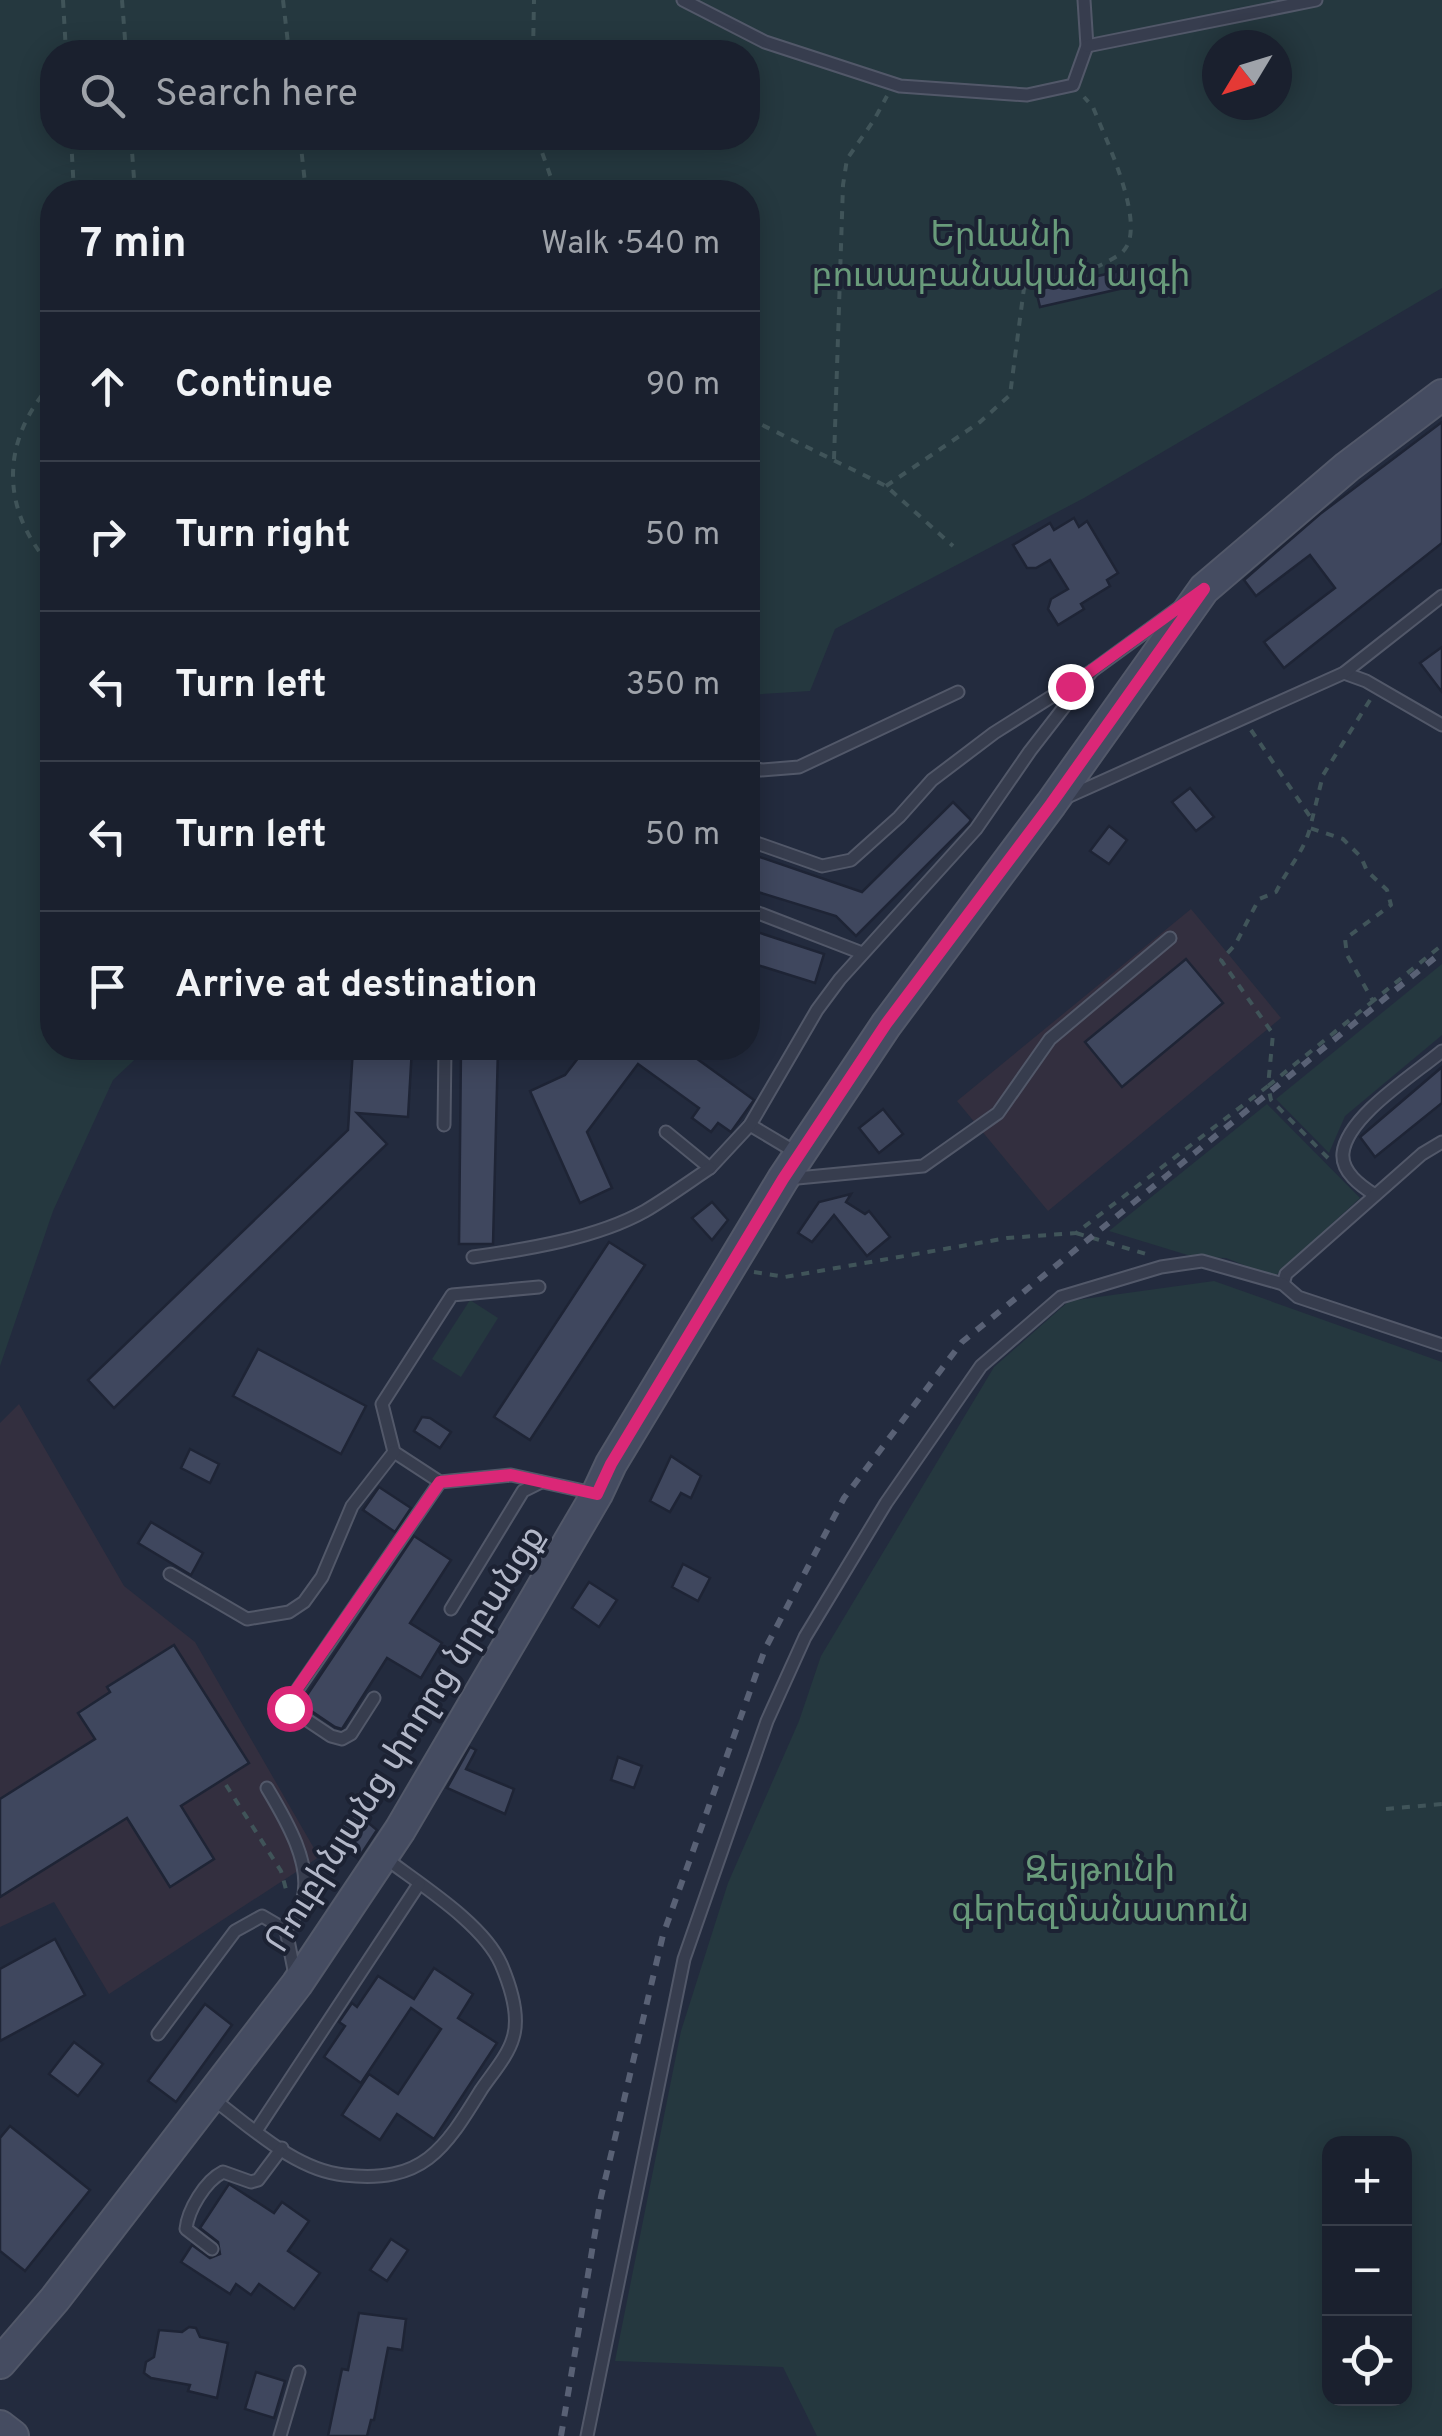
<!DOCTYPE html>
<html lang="en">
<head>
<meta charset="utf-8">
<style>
	:root { --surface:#1a202e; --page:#272d3a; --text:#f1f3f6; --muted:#9fa3aa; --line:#383e4a }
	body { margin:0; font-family:Overpass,"Noto Sans Armenian",sans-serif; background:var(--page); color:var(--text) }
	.controls { position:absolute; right:30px; bottom:30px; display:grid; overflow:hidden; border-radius:20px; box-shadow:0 5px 25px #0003 }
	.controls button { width:90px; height:90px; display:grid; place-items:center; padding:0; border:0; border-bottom:2px solid var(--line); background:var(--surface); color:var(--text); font:50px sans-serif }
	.compass { position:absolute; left:1202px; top:30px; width:90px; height:90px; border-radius:50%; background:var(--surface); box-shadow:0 5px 25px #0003; rotate:232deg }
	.stop { position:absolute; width:30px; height:30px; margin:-22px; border:8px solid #db2777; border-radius:50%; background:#fff }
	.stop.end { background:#db2777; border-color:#fff; box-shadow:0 2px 10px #0008 }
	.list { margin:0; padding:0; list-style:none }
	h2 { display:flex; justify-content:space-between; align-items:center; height:130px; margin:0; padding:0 40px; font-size:42px }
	h2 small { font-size:32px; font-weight:400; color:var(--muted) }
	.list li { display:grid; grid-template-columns:65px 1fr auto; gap:30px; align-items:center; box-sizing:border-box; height:150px; padding:0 40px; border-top:2px solid var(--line) }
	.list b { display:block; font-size:38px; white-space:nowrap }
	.list em { font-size:32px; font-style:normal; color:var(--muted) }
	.icon { flex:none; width:55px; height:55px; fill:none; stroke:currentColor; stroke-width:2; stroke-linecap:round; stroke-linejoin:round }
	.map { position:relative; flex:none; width:1442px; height:2436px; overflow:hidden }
	.search { position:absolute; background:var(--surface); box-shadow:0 5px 25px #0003; left:40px; top:40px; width:720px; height:110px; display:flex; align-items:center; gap:25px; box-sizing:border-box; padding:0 35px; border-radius:40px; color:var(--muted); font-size:38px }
	.panel { position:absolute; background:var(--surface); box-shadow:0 5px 25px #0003; left:40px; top:180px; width:720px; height:880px; border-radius:40px }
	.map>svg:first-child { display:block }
	.medical { fill:#332f3f }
	.green { fill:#25383f; fill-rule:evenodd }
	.building { fill:#3f475e; stroke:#1e2435; stroke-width:2.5 }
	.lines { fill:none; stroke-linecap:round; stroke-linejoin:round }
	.lane-casing { stroke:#525869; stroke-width:15 }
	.secondary-casing { stroke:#525869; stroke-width:34 }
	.path { stroke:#405459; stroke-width:4; stroke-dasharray:8 8; stroke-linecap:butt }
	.lane { stroke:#373d4e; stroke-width:11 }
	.secondary { stroke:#454c61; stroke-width:30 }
	.rail { stroke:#596175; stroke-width:6; stroke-dasharray:10 10; stroke-linecap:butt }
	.route { stroke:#db2777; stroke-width:12 }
	.labels { text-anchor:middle; stroke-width:8; stroke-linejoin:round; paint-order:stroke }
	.park-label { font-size:35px; fill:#699b7b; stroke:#1c2233 }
	.street-label { font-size:35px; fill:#b3b8c9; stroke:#1c2233 }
</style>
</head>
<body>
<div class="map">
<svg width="1442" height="2436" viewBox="0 0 1442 2436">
	<rect width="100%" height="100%" fill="#232b3e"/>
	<!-- medical -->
	<g class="medical">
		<polygon points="1191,909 1281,1018 1048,1211 957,1101"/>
		<polygon points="19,1404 124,1586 195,1642 319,1857 109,1994 54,1902 0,1927 0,1423"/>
	</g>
	<!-- green -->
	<g class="green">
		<path d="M 0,0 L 1442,0 L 1442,288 L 1084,498 L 835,629 L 810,691 L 748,695 L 748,192 L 52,192 L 52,1048 L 147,1048 L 113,1080 L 53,1211 L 0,1366 ZM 1217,45 L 1277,45 L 1277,105 L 1217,105 ZM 52,52 L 748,52 L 748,138 L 52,138 Z"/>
		<polygon points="1442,964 1442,1035 1345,1116 1329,1153 1276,1099"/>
		<polygon points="1267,1104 1360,1198 1274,1277 1226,1258 1194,1257 1109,1231"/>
		<path d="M 1214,1281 L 1442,1362 L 1442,2436 L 817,2436 L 783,2367 L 615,2361 L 681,2031 L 728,1883 L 799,1721 L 821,1656 L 994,1367 L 1069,1301 ZM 1330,2144 L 1404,2144 L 1404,2398 L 1330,2398 Z"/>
		<polygon points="470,1300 498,1318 461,1377 432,1359"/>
	</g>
	<!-- building -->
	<g class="building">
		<polygon points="1146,265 1150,282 1040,307 1036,290"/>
		<polygon points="1442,422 1442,543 1284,668 1264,642 1335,588 1310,555 1256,596 1244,580 1320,514"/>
		<polygon points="1074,518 1079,527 1087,521 1118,573 1107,580 1110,586 1081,604 1084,609 1058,625 1048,609 1051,599 1068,589 1050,560 1036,568 1027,568 1013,545 1050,523 1054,530"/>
		<polygon points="1442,647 1442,692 1420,663"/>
		<polygon points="1190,788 1214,817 1196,831 1172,802"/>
		<polygon points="953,802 971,820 969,823 856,936 836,916 748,889 748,853 862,892"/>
		<polygon points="1109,826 1127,840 1109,864 1090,851"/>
		<polygon points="748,929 824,954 815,983 748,962"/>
		<polygon points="1186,959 1223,1003 1122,1087 1085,1042"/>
		<polygon points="353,1048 412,1048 408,1117 357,1113 387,1144 114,1408 88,1380 348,1130"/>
		<polygon points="461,1048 498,1048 493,1244 459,1244"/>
		<polygon points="586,1048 682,1048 754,1100 731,1132 718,1123 711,1132 692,1118 699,1108 638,1064 587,1132 612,1188 580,1203 530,1091 565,1075"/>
		<polygon points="1442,1067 1442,1103 1375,1157 1360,1137"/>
		<polygon points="883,1109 903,1134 879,1153 859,1128"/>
		<polygon points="851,1194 846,1202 865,1214 869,1211 890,1237 867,1256 834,1215 812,1242 798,1233 819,1202"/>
		<polygon points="712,1202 728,1220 712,1240 692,1218"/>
		<polygon points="609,1242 645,1265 530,1440 494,1417"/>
		<polygon points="258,1349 366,1406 341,1454 233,1396"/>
		<polygon points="422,1417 430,1418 451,1432 440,1448 414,1431"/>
		<polygon points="190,1449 219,1464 210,1483 181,1468"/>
		<polygon points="671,1456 701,1476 691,1498 681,1493 670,1512 650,1501"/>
		<polygon points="379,1487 411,1508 395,1532 363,1510"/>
		<polygon points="151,1522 203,1553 191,1575 138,1543"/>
		<polygon points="414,1536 451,1560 410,1623 442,1643 421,1678 387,1658 342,1729 335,1727 301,1704"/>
		<polygon points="683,1564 710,1578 698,1601 672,1587"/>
		<polygon points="589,1582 617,1600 599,1627 572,1608"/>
		<polygon points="174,1645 249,1763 181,1806 214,1859 170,1887 127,1818 0,1897 0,1799 95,1739 78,1713 110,1692 107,1687"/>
		<polygon points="470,1747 476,1750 466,1769 514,1789 505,1814 447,1788"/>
		<polygon points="618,1757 642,1766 634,1788 611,1780"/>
		<polygon points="351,1816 360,1816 377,1830 358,1859 335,1840 345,1819"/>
		<polygon points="55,1939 85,1995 0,2041 0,1969"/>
		<polygon points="434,1968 473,1994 458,2018 497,2043 434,2139 397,2114 380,2140 342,2115 369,2074 398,2094 441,2029 411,2008 361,2083 324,2057 345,2026 339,2022 352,2003 357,2007 378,1976 414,1999"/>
		<polygon points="205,2004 232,2025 176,2102 148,2081"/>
		<polygon points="74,2042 103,2064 78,2096 49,2074"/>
		<polygon points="10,2126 90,2190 25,2271 0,2251 0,2138"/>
		<polygon points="229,2184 274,2213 282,2202 309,2221 288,2251 320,2273 294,2309 259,2284 251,2295 236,2284 230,2294 181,2262 192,2245 210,2258 220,2254 218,2242 200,2228"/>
		<polygon points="391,2239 408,2250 387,2281 370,2270"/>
		<polygon points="359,2313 406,2319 402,2350 388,2348 374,2420 371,2420 367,2436 328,2436 342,2369 348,2370"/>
		<polygon points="189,2327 196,2328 200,2337 228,2343 217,2398 188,2391 190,2385 151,2378 144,2373 146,2362 154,2357 159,2330 182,2332"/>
		<polygon points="256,2372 285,2381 274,2418 245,2409"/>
	</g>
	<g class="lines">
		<!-- lane casing -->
		<g class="lane-casing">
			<g id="lane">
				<polyline points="683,0 765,42 900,86 1027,95 1073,85 1087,46 1084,0"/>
				<polyline points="1087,46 1316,0"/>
				<polyline points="1344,673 1366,681 1442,725"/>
				<polyline points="748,766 761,770 799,767 958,692"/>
				<polyline points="1065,798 1344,673 1442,596"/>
				<polyline points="748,840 822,866 851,860 899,817 932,780 994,733 1092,671 1177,609"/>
				<polyline points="748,909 862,953"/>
				<polyline points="444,1125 445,1048"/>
				<polyline points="750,1125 797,1153"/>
				<polyline points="666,1132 710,1168 750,1125 817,1010 840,979 976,829 1030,751 1092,671"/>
				<polyline points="787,1179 923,1166 998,1113 1050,1039 1170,938"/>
				<path d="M 1375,1195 C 1361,1186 1341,1172 1343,1153 C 1347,1116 1415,1074 1442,1051"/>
				<path d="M 473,1257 C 528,1249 597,1238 645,1211 C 667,1198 689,1182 710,1168"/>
				<polyline points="1283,1284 1286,1274 1422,1154 1442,1142"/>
				<polyline points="539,1287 452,1295 382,1404 394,1452 440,1482 511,1475 593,1493"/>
				<polyline points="170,1574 247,1619 289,1612 304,1602 322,1577 352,1506 394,1452"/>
				<polyline points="451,1609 523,1491 541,1482"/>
				<polyline points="374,1698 351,1734 342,1739 331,1736 289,1708 289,1702 440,1482"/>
				<path d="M 267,1788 C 285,1818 314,1866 302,1902 C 299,1912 291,1921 286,1930"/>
				<polyline points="158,2034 235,1931 262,1916 286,1930 296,1980"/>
				<path d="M 213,2099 C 251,2127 295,2170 344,2175 C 423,2184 444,2150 481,2090 C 491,2075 508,2056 513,2038 C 520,2016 510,1985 501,1964 C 483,1923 419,1884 384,1857"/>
				<polyline points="256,2131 419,1884"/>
				<path d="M 212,2249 L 186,2229 C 188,2210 205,2181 223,2172 L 251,2182 L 258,2180 L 282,2148"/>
				<polyline points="280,2436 299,2372"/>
				<polyline points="587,2436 684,1959 767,1721 805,1637 886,1503 981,1366 1061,1297 1161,1267 1202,1261 1283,1284 1298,1297 1442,1345"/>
			</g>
		</g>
		<!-- secondary casing -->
		<g class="secondary-casing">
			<g id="secondary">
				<polyline points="0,2363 55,2299 297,1984 400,1830 597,1494 611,1464 783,1179 886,1025 1051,804 1204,589 1347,467 1442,395"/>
				<polyline points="0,2426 13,2436"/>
			</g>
		</g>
		<!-- path -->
		<g class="path">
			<polyline points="63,0 66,52"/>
			<polyline points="122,0 126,52"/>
			<polyline points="283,0 289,52"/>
			<polyline points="533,52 534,0"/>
			<polyline points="71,138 74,192"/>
			<polyline points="131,138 135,192"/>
			<polyline points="300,138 306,192"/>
			<polyline points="537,138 556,192"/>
			<path d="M 52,383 C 0,441 0,510 52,567"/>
			<polyline points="748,418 886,486 953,546"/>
			<polyline points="834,459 843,185 847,159 874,120 887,96"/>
			<path d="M 886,486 L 980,422 L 1010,395 L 1024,288 C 1055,280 1093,273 1120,254 C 1152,232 1104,136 1093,107 L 1084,97"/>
			<polyline points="1370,700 1323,775 1310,828 1343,839 1361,857 1367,871 1387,890 1391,905 1345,939 1347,955 1373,1001 1442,945"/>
			<polyline points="1251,730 1311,818"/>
			<polyline points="1328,1158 1271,1100 1268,1086 1373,1001"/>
			<polyline points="1076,1233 1146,1254"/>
			<path d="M 754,1272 L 785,1277 L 1007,1238 L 1076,1233 L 1268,1086 L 1273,1034 L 1221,960 L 1235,945 L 1259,899 L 1276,892 C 1287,869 1304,852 1310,828"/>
			<polyline points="226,1785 281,1871 287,1893"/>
			<polyline points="1386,1809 1442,1804"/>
		</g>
		<!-- lane -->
		<use href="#lane" class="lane"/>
		<!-- secondary -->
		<use href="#secondary" class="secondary"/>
		<!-- rail -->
		<polyline class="rail" points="561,2436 601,2197 663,1935 765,1649 844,1498 962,1342 1442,952"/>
	</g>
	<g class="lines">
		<!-- route -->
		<polyline class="route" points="289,1708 288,1702 294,1693 440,1482 511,1475 597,1494 611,1464 783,1179 886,1024 1051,804 1204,589 1070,686"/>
	</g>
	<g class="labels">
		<!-- park labels -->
		<g class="park-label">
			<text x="1001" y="246">Երևանի<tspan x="1001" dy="40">բուսաբանական այգի</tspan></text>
			<text x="1100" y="1881">Զեյթունի<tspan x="1100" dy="40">գերեզմանատուն</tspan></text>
		</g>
		<!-- street labels -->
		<g class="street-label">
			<text transform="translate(404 1738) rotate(-58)" y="12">Ռուբինյանց փողոց նրբանցք</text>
		</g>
	</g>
</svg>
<div class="controls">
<button>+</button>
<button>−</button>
<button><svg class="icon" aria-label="locate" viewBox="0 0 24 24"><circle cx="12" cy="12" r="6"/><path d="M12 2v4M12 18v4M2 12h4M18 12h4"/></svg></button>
</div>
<svg class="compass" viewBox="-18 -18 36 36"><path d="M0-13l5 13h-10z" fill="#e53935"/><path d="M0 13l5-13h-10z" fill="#9fa3aa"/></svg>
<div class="stop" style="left:289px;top:1708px"></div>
<div class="stop end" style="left:1070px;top:686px"></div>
<div class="search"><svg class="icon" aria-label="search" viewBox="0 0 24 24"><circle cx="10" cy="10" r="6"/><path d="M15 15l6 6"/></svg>Search here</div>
<section class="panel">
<h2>7 min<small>Walk · 540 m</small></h2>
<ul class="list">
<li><svg class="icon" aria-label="ahead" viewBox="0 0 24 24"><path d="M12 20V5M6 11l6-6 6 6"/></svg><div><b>Continue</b></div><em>90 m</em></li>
<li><svg class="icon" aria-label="right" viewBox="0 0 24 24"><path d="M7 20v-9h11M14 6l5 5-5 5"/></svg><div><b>Turn right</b></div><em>50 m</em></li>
<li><svg class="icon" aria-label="left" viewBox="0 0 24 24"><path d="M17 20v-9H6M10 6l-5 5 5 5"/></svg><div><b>Turn left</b></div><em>350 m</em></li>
<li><svg class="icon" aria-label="left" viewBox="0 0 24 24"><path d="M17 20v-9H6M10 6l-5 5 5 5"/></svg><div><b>Turn left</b></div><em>50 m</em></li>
<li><svg class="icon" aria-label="arrive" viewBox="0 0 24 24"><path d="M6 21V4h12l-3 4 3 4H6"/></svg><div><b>Arrive at destination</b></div></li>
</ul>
</section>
</div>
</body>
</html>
